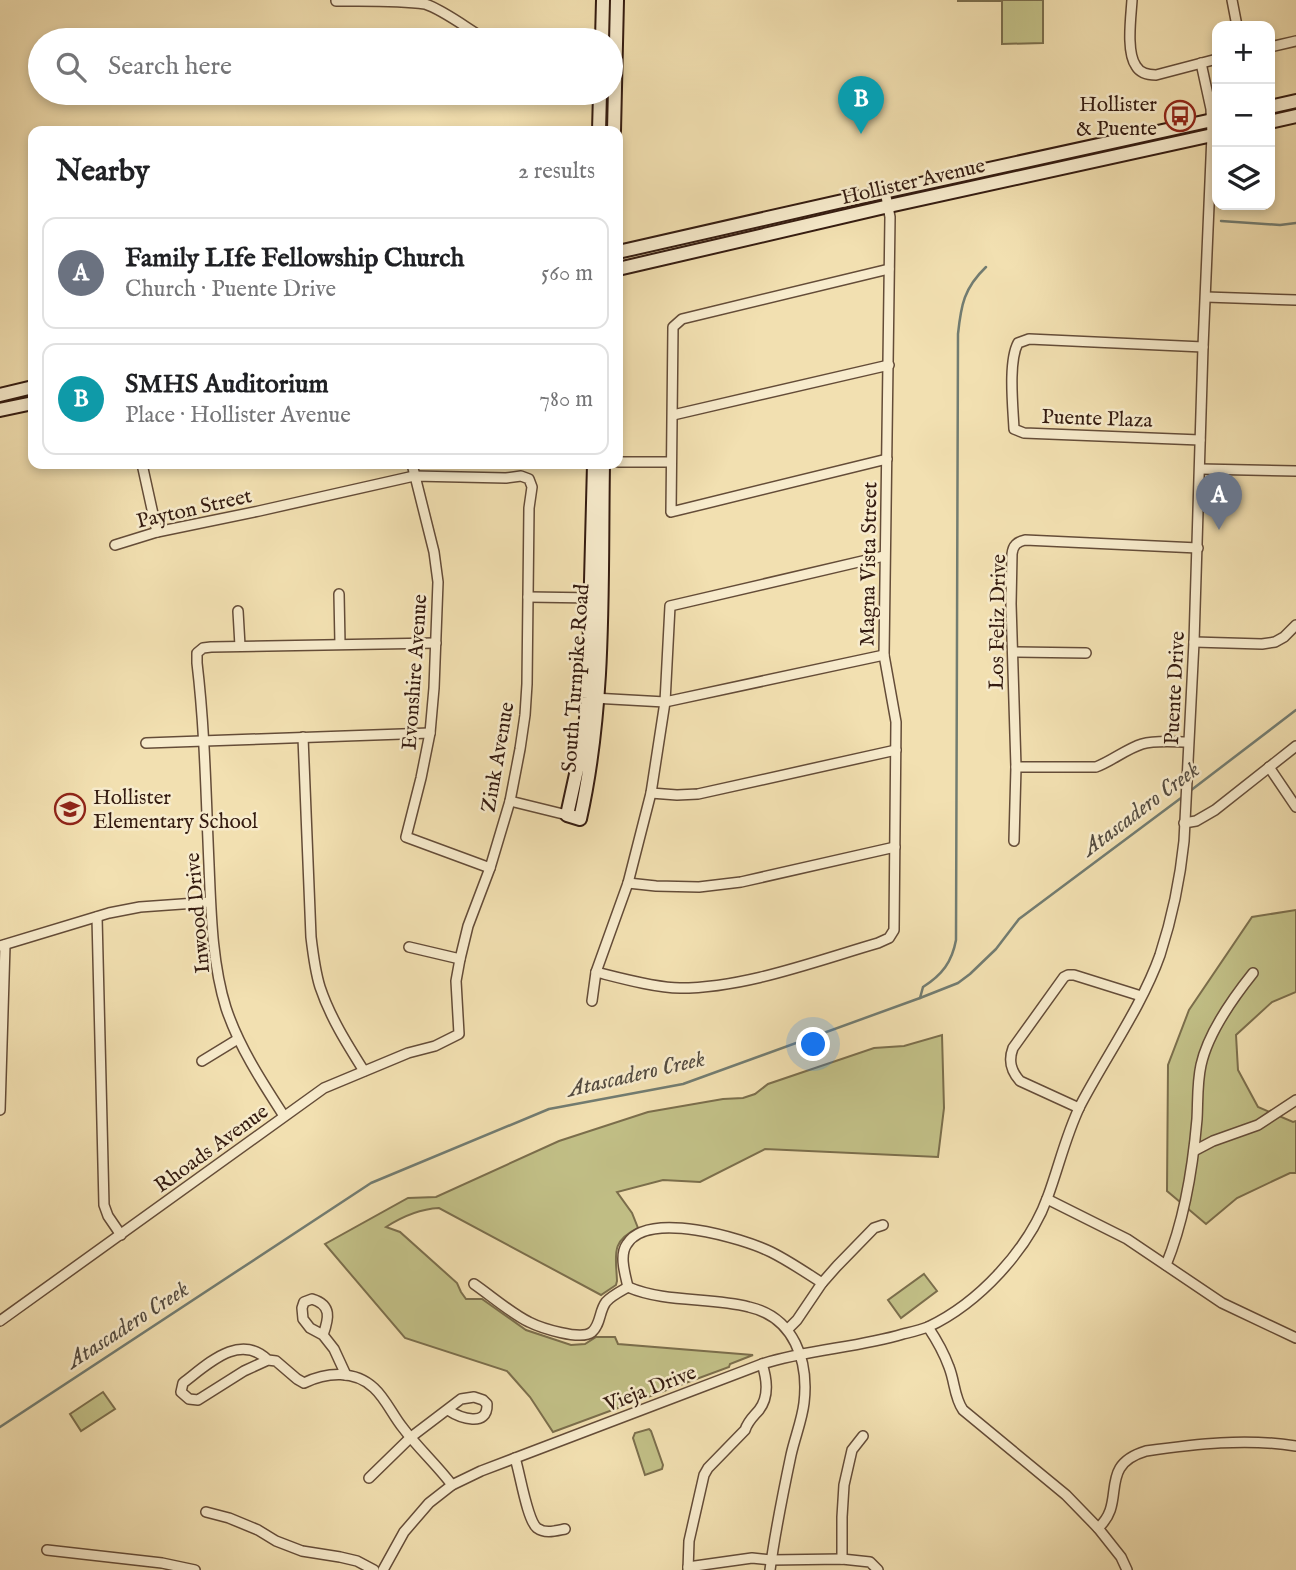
<!DOCTYPE html>
<html lang="en">
<head>
<meta charset="utf-8">
<style>
	:root { --surface:#fff; --page:#f2f2f2; --text:#202124; --muted:#757577; --line:#e0e0e0; --accent:#8f2418 }
	body { margin:0; font-family:"IM FELL English",serif; background:var(--page); color:var(--text) }
	.controls { position:absolute; right:21px; top:21px; display:grid; overflow:hidden; border-radius:14px; box-shadow:0 4px 10px #0003 }
	.controls button { width:63px; height:63px; display:grid; place-items:center; padding:0; border:0; border-bottom:2px solid var(--line); background:var(--surface); color:var(--text); font:35px sans-serif }
	.you { position:absolute; left:814px; top:1045px; width:24px; height:24px; margin:-18px; border:5px solid #fff; border-radius:50%; background:#1a73e8; box-shadow:0 0 0 10px #1a73e833 }
	.badge { display:grid; place-items:center; width:46px; height:46px; border-radius:50%; background:var(--accent); color:#fff; font-size:23px; font-weight:700 }
	.pin { position:absolute; translate:-50% -58px; filter:drop-shadow(0 2px 4px #0008) }
	.pin::after { content:''; position:absolute; top:37px; width:24px; height:21px; background:inherit; clip-path:polygon(0 0,100% 0,50% 100%) }
	.list { margin:0; padding:0; list-style:none }
	h2 { display:flex; justify-content:space-between; align-items:center; height:91px; margin:0; padding:0 28px; font-size:30px }
	h2 small { font-size:23px; font-weight:400; color:var(--muted) }
	.list li { display:grid; grid-template-columns:46px 1fr auto; gap:21px; align-items:center; box-sizing:border-box; height:112px; margin:0 14px 14px; padding:0 14px; border:2px solid var(--line); border-radius:14px }
	.list b { display:block; font-size:26px; white-space:nowrap }
	.list p { margin:0; font-size:23px; white-space:nowrap; color:var(--muted) }
	.list em { font-size:23px; font-style:normal; color:var(--muted) }
	.icon { flex:none; width:38px; height:38px; fill:none; stroke:currentColor; stroke-width:2; stroke-linecap:round; stroke-linejoin:round }
	.map { position:relative; flex:none; width:1296px; height:1570px; overflow:hidden }
	.search { position:absolute; background:var(--surface); box-shadow:0 4px 10px #0003; left:28px; top:28px; width:595px; height:77px; display:flex; align-items:center; gap:18px; box-sizing:border-box; padding:0 24px; border-radius:38px; color:var(--muted); font-size:26px }
	.panel { position:absolute; background:var(--surface); box-shadow:0 4px 10px #0003; left:28px; top:126px; width:595px; height:343px; border-radius:14px }
	.map>svg:first-child { display:block }
	.green { fill:#c2c087; stroke:#7b6e4c; stroke-width:2 }
	.lines { fill:none; stroke-linecap:round; stroke-linejoin:round }
	.stream { stroke:#727c71; stroke-width:2.5 }
	.street-casing { stroke:#644c38; stroke-width:12 }
	.secondary-casing { stroke:#341b10; stroke-width:16 }
	.street { stroke:#f7ebcc; stroke-width:9 }
	.secondary { stroke:#f7ebcc; stroke-width:12 }
	.labels { text-anchor:middle; stroke-width:5; stroke-linejoin:round; paint-order:stroke }
	.poi-label { font-size:21px; fill:#341b10; stroke:#f7ebcc; text-anchor:end }
	.street-label { font-size:21px; fill:#341b10; stroke:#f7ebcc }
	.water-label { font-size:23px; font-style:italic; fill:#534b40; stroke:#f7ebcc }
</style>
</head>
<body>
<div class="map">
<svg width="1296" height="1570" viewBox="0 0 1296 1570">
	<rect width="100%" height="100%" fill="#f2e0b1"/>
	<filter id="stains"><feTurbulence type="fractalNoise" baseFrequency=".00286" numOctaves="4"/><feColorMatrix values="0 0 0 0 .2 0 0 0 0 .09 0 0 0 0 .02 0 0 0 .5 -.17"/></filter>
	<radialGradient id="worn" r=".72"><stop offset=".6" stop-color="#630" stop-opacity="0"/><stop offset="1" stop-color="#630" stop-opacity=".3"/></radialGradient>
	<!-- green -->
	<g class="green">
		<polygon points="958,0 1043,0 1043,43 1002,44 1002,1 958,1"/>
		<polygon points="1296,910 1296,992 1272,1002 1236,1035 1238,1070 1258,1107 1293,1122 1296,1121 1296,1173 1290,1173 1237,1198 1206,1224 1167,1191 1168,1065 1189,1010 1252,917"/>
		<path d="M 942,1035 L 944,1108 L 938,1157 L 765,1149 L 700,1182 L 663,1180 L 617,1192 L 632,1213 L 638,1228 C 610,1242 616,1254 617,1281 L 616,1285 L 601,1295 L 439,1208 C 419,1209 403,1216 386,1227 L 400,1232 L 457,1283 L 461,1292 L 466,1299 L 482,1299 L 526,1330 L 571,1345 L 585,1344 L 596,1337 L 615,1337 L 618,1344 L 753,1355 L 730,1364 L 729,1367 L 553,1432 L 530,1397 L 507,1371 L 405,1338 L 325,1244 L 408,1198 L 436,1197 L 559,1141 L 648,1112 L 723,1099 L 743,1098 L 755,1094 L 768,1084 L 874,1048 L 904,1046 Z"/>
		<polygon points="924,1274 937,1291 901,1318 888,1300"/>
		<polygon points="103,1392 115,1409 81,1431 70,1414"/>
		<polygon points="649,1429 651,1431 663,1465 662,1469 645,1475 633,1438 635,1433"/>
	</g>
	<g class="lines">
		<!-- stream -->
		<g class="stream">
			<polyline points="1221,221 1280,225 1296,223"/>
			<polyline points="1190,791 1296,710"/>
			<path d="M 920,998 L 923,987 C 942,975 952,962 956,940 L 958,334 C 961,305 964,288 986,267"/>
			<polyline points="0,1427 371,1183 549,1109 683,1084 920,998 958,983 970,974 996,949 1019,919 1185,795"/>
		</g>
		<!-- street casing -->
		<g class="street-casing">
			<g id="street">
				<path d="M 1132,0 C 1131,17 1126,52 1136,66 C 1140,73 1148,75 1156,75 L 1217,59"/>
				<polyline points="1232,0 1237,26"/>
				<path d="M 336,1 C 364,1 397,0 425,4 C 444,10 469,30 487,40"/>
				<polyline points="1270,47 1296,41"/>
				<polyline points="1206,297 1296,300"/>
				<polyline points="673,415 889,365"/>
				<path d="M 1200,440 L 1024,433 L 1014,429 C 1013,407 1008,362 1018,343 L 1029,339 L 1203,347"/>
				<polyline points="887,459 671,512 673,327 682,319 889,269"/>
				<polyline points="618,462 671,462"/>
				<polyline points="142,464 157,532"/>
				<polyline points="412,464 434,552 438,582 434,688 430,733 421,778 406,837 490,868"/>
				<polyline points="1200,469 1296,471"/>
				<polyline points="339,594 340,644"/>
				<polyline points="528,597 595,598"/>
				<polyline points="238,611 240,646"/>
				<polyline points="1194,642 1262,644 1275,642 1284,637 1296,625"/>
				<polyline points="1013,652 1086,653"/>
				<polyline points="593,698 665,702 884,655"/>
				<path d="M 303,737 L 311,937 C 313,954 315,971 320,987 C 330,1017 347,1044 364,1071"/>
				<polyline points="146,743 430,733"/>
				<path d="M 1016,767 L 1096,767 C 1112,761 1126,749 1142,744 C 1156,740 1173,742 1188,742"/>
				<polyline points="1269,767 1296,807"/>
				<polyline points="651,793 677,795 698,794 896,750"/>
				<polyline points="510,801 567,815"/>
				<polyline points="1184,823 1196,821 1215,810 1296,746"/>
				<path d="M 1014,841 L 1016,767 L 1011,604 L 1012,554 C 1013,545 1017,542 1025,540 L 1198,548"/>
				<polyline points="628,883 656,886 699,887 741,882 895,847"/>
				<polyline points="97,917 104,1205 108,1216 121,1235"/>
				<polyline points="0,946 109,913 140,907 210,902"/>
				<polyline points="409,947 460,959"/>
				<path d="M 596,972 C 620,978 656,988 680,988 C 745,988 816,961 878,943 L 889,938 L 894,930 L 896,722 L 884,655 L 890,217 L 885,191"/>
				<polyline points="592,1001 596,972 628,883 651,793 665,702 670,606 884,556"/>
				<polyline points="202,1061 238,1039"/>
				<path d="M 1079,1108 L 1020,1081 C 1011,1071 1008,1061 1013,1048 L 1064,977 L 1068,975 L 1074,975 L 1141,996"/>
				<polyline points="0,1110 5,945"/>
				<path d="M 284,1116 C 262,1082 239,1047 226,1008 C 212,963 211,913 209,865 C 206,798 205,730 197,663 L 197,653 L 203,648 L 211,647 L 436,643"/>
				<polyline points="1194,1151 1213,1141 1258,1125 1296,1100"/>
				<polyline points="1047,1199 1127,1239 1222,1303 1296,1338"/>
				<path d="M 1166,1265 C 1184,1221 1193,1166 1197,1119 C 1198,1101 1197,1083 1201,1065 C 1208,1033 1233,998 1253,973"/>
				<path d="M 474,1284 C 490,1295 512,1314 529,1322 C 541,1328 581,1341 592,1332 C 601,1324 599,1311 606,1302 C 611,1296 621,1291 628,1287"/>
				<path d="M 628,1287 C 665,1303 710,1297 749,1307 C 794,1317 809,1361 804,1403 C 802,1420 795,1437 791,1455 C 783,1493 775,1532 770,1570"/>
				<path d="M 628,1287 C 625,1274 619,1255 627,1244 C 648,1210 742,1238 771,1252 C 789,1261 805,1272 822,1283"/>
				<polyline points="0,1321 324,1088 408,1053 435,1046 459,1034 456,981 460,959 468,926 490,868 510,801 520,749 525,715 527,684 529,508 532,487 529,479 521,476 506,478 414,476 259,511 157,532 115,545"/>
				<path d="M 928,1327 C 936,1339 944,1353 949,1367 C 955,1382 954,1397 963,1410 L 1066,1495 L 1098,1528 L 1121,1557 L 1127,1570"/>
				<polyline points="788,1329 797,1320 822,1283 837,1266 874,1228 883,1225"/>
				<path d="M 323,1335 C 329,1318 332,1305 312,1299 L 304,1302 L 302,1308 L 303,1319 L 310,1328 L 323,1335 L 334,1349 L 346,1375"/>
				<path d="M 268,1360 C 239,1332 207,1365 183,1383 L 181,1392 L 189,1399 L 198,1400 L 244,1371 L 268,1360 L 276,1361 L 297,1379 L 304,1383 C 327,1372 355,1370 374,1388 C 386,1399 393,1416 403,1428 C 418,1448 437,1465 452,1485"/>
				<path d="M 515,1458 C 520,1473 527,1520 537,1528 C 545,1534 555,1531 565,1529"/>
				<path d="M 369,1478 L 411,1437 L 461,1399 L 474,1397 L 483,1400 L 487,1404 C 488,1428 460,1418 448,1410"/>
				<polyline points="206,1512 229,1518 258,1530 276,1541 302,1551 340,1557 357,1561 374,1570"/>
				<path d="M 1098,1528 C 1128,1502 1096,1466 1146,1451 C 1196,1444 1245,1438 1296,1446"/>
				<polyline points="47,1550 162,1563 195,1570"/>
				<polyline points="842,1559 842,1517 844,1485 852,1450 863,1436"/>
				<polyline points="688,1567 752,1558 771,1560 842,1559 870,1562 878,1570"/>
				<path d="M 383,1570 L 404,1532 L 429,1503 L 452,1485 L 481,1471 L 762,1364 C 808,1349 857,1348 903,1334 C 911,1332 920,1330 928,1327 C 979,1303 1029,1249 1048,1196 C 1059,1166 1066,1135 1080,1106 C 1105,1058 1142,1006 1160,955 C 1172,918 1180,880 1184,841 L 1194,642 L 1203,347 L 1212,135 L 1211,109 L 1201,63"/>
				<path d="M 688,1570 L 689,1541 L 704,1475 L 708,1468 L 745,1430 C 748,1421 753,1417 759,1410 C 769,1397 767,1379 762,1364"/>
			</g>
		</g>
		<!-- secondary casing -->
		<g class="secondary-casing">
			<g id="secondary">
				<polyline points="602,40 603,0"/>
				<polyline points="1270,107 1296,101"/>
				<polyline points="1270,122 1296,116"/>
				<polyline points="599,131 600,93"/>
				<polyline points="614,131 617,0"/>
				<polyline points="618,252 838,202 1217,119"/>
				<polyline points="618,269 889,206 1217,134"/>
				<polyline points="0,395 33,387"/>
				<polyline points="0,410 33,403"/>
				<path d="M 594,464 L 588,698 L 582,757 L 578,765 L 567,815 L 580,819 C 606,703 601,582 603,464"/>
			</g>
		</g>
		<!-- street -->
		<use href="#street" class="street"/>
		<!-- secondary -->
		<use href="#secondary" class="secondary"/>
	</g>
	<!-- icons -->
	<defs>
		<g id="bus-ring" transform="scale(1.575)"><circle r="9.5" fill="#f7ebcc" stroke="#8f2418" stroke-width="1.5"/><path d="M-5-6H5V4H4V6H2V4H-2V6H-4V4H-5ZM-3.5-4V0h7V-4ZM-3.5 1.2v1.5H-2V1.2ZM2 1.2v1.5H3.5V1.2Z" fill="#8f2418"/></g>
		<g id="school-ring" transform="scale(1.575)"><circle r="9.5" fill="#f7ebcc" stroke="#8f2418" stroke-width="1.5"/><path d="M0-5L7-2L0 1L-7-2ZM-4 1L0 2.5L4 1V4Q0 6-4 4Z" fill="#8f2418"/></g>
	</defs>
	<g fill-rule="evenodd">
		<use href="#bus-ring" x="1180" y="116"/>
		<use href="#school-ring" x="70" y="809"/>
	</g>
	<g class="labels">
		<!-- poi labels -->
		<g class="poi-label">
			<text x="1157" y="111">Hollister<tspan x="1157" dy="24">&amp; Puente</tspan></text>
			<text x="93" y="804" text-anchor="start">Hollister<tspan x="93" dy="24">Elementary School</tspan></text>
		</g>
		<!-- street labels -->
		<g class="street-label">
			<text transform="translate(913 181) rotate(-13)" y="7">Hollister Avenue</text>
			<text transform="translate(1097 418) rotate(2)" y="7">Puente Plaza</text>
			<text transform="translate(194 508) rotate(-13)" y="7">Payton Street</text>
			<text transform="translate(868 564) rotate(-89)" y="7">Magna Vista Street</text>
			<text transform="translate(997 622) rotate(-89)" y="7">Los Feliz Drive</text>
			<text transform="translate(414 672) rotate(-86)" y="7">Evonshire Avenue</text>
			<text transform="translate(575 678) rotate(-86)" y="7">South Turnpike Road</text>
			<text transform="translate(1174 688) rotate(-87)" y="7">Puente Drive</text>
			<text transform="translate(497 757) rotate(-80)" y="7">Zink Avenue</text>
			<text transform="translate(197 913) rotate(-95)" y="7">Inwood Drive</text>
			<text transform="translate(211 1148) rotate(-36)" y="7">Rhoads Avenue</text>
			<text transform="translate(650 1388) rotate(-21)" y="7">Vieja Drive</text>
		</g>
		<!-- water labels -->
		<g class="water-label">
			<text transform="translate(1140 808) rotate(-37)" y="8">Atascadero Creek</text>
			<text transform="translate(636 1073) rotate(-13)" y="8">Atascadero Creek</text>
			<text transform="translate(127 1324) rotate(-33)" y="8">Atascadero Creek</text>
		</g>
	</g>
	<rect width="100%" height="100%" filter="url(#stains)"/>
	<rect width="100%" height="100%" fill="url(#worn)"/>
</svg>
<div class="controls">
<button>+</button>
<button>−</button>
<button><svg class="icon" aria-label="layers" viewBox="0 0 24 24"><path d="M12 4l9 5-9 5-9-5zM3 14l9 5 9-5"/></svg></button>
</div>
<div class="you"></div>
<div class="pin badge" style="left:1219px;top:530px;background:#6b7280">A</div>
<div class="pin badge" style="left:861px;top:134px;background:#0f9aa8">B</div>
<div class="search"><svg class="icon" aria-label="search" viewBox="0 0 24 24"><circle cx="10" cy="10" r="6"/><path d="M15 15l6 6"/></svg>Search here</div>
<section class="panel">
<h2>Nearby<small>2 results</small></h2>
<ul class="list">
<li><span class="badge" style="background:#6b7280">A</span><div><b>Family LIfe Fellowship Church</b><p>Church · Puente Drive</p></div><em>560 m</em></li>
<li><span class="badge" style="background:#0f9aa8">B</span><div><b>SMHS Auditorium</b><p>Place · Hollister Avenue</p></div><em>780 m</em></li>
</ul>
</section>
</div>
</body>
</html>
